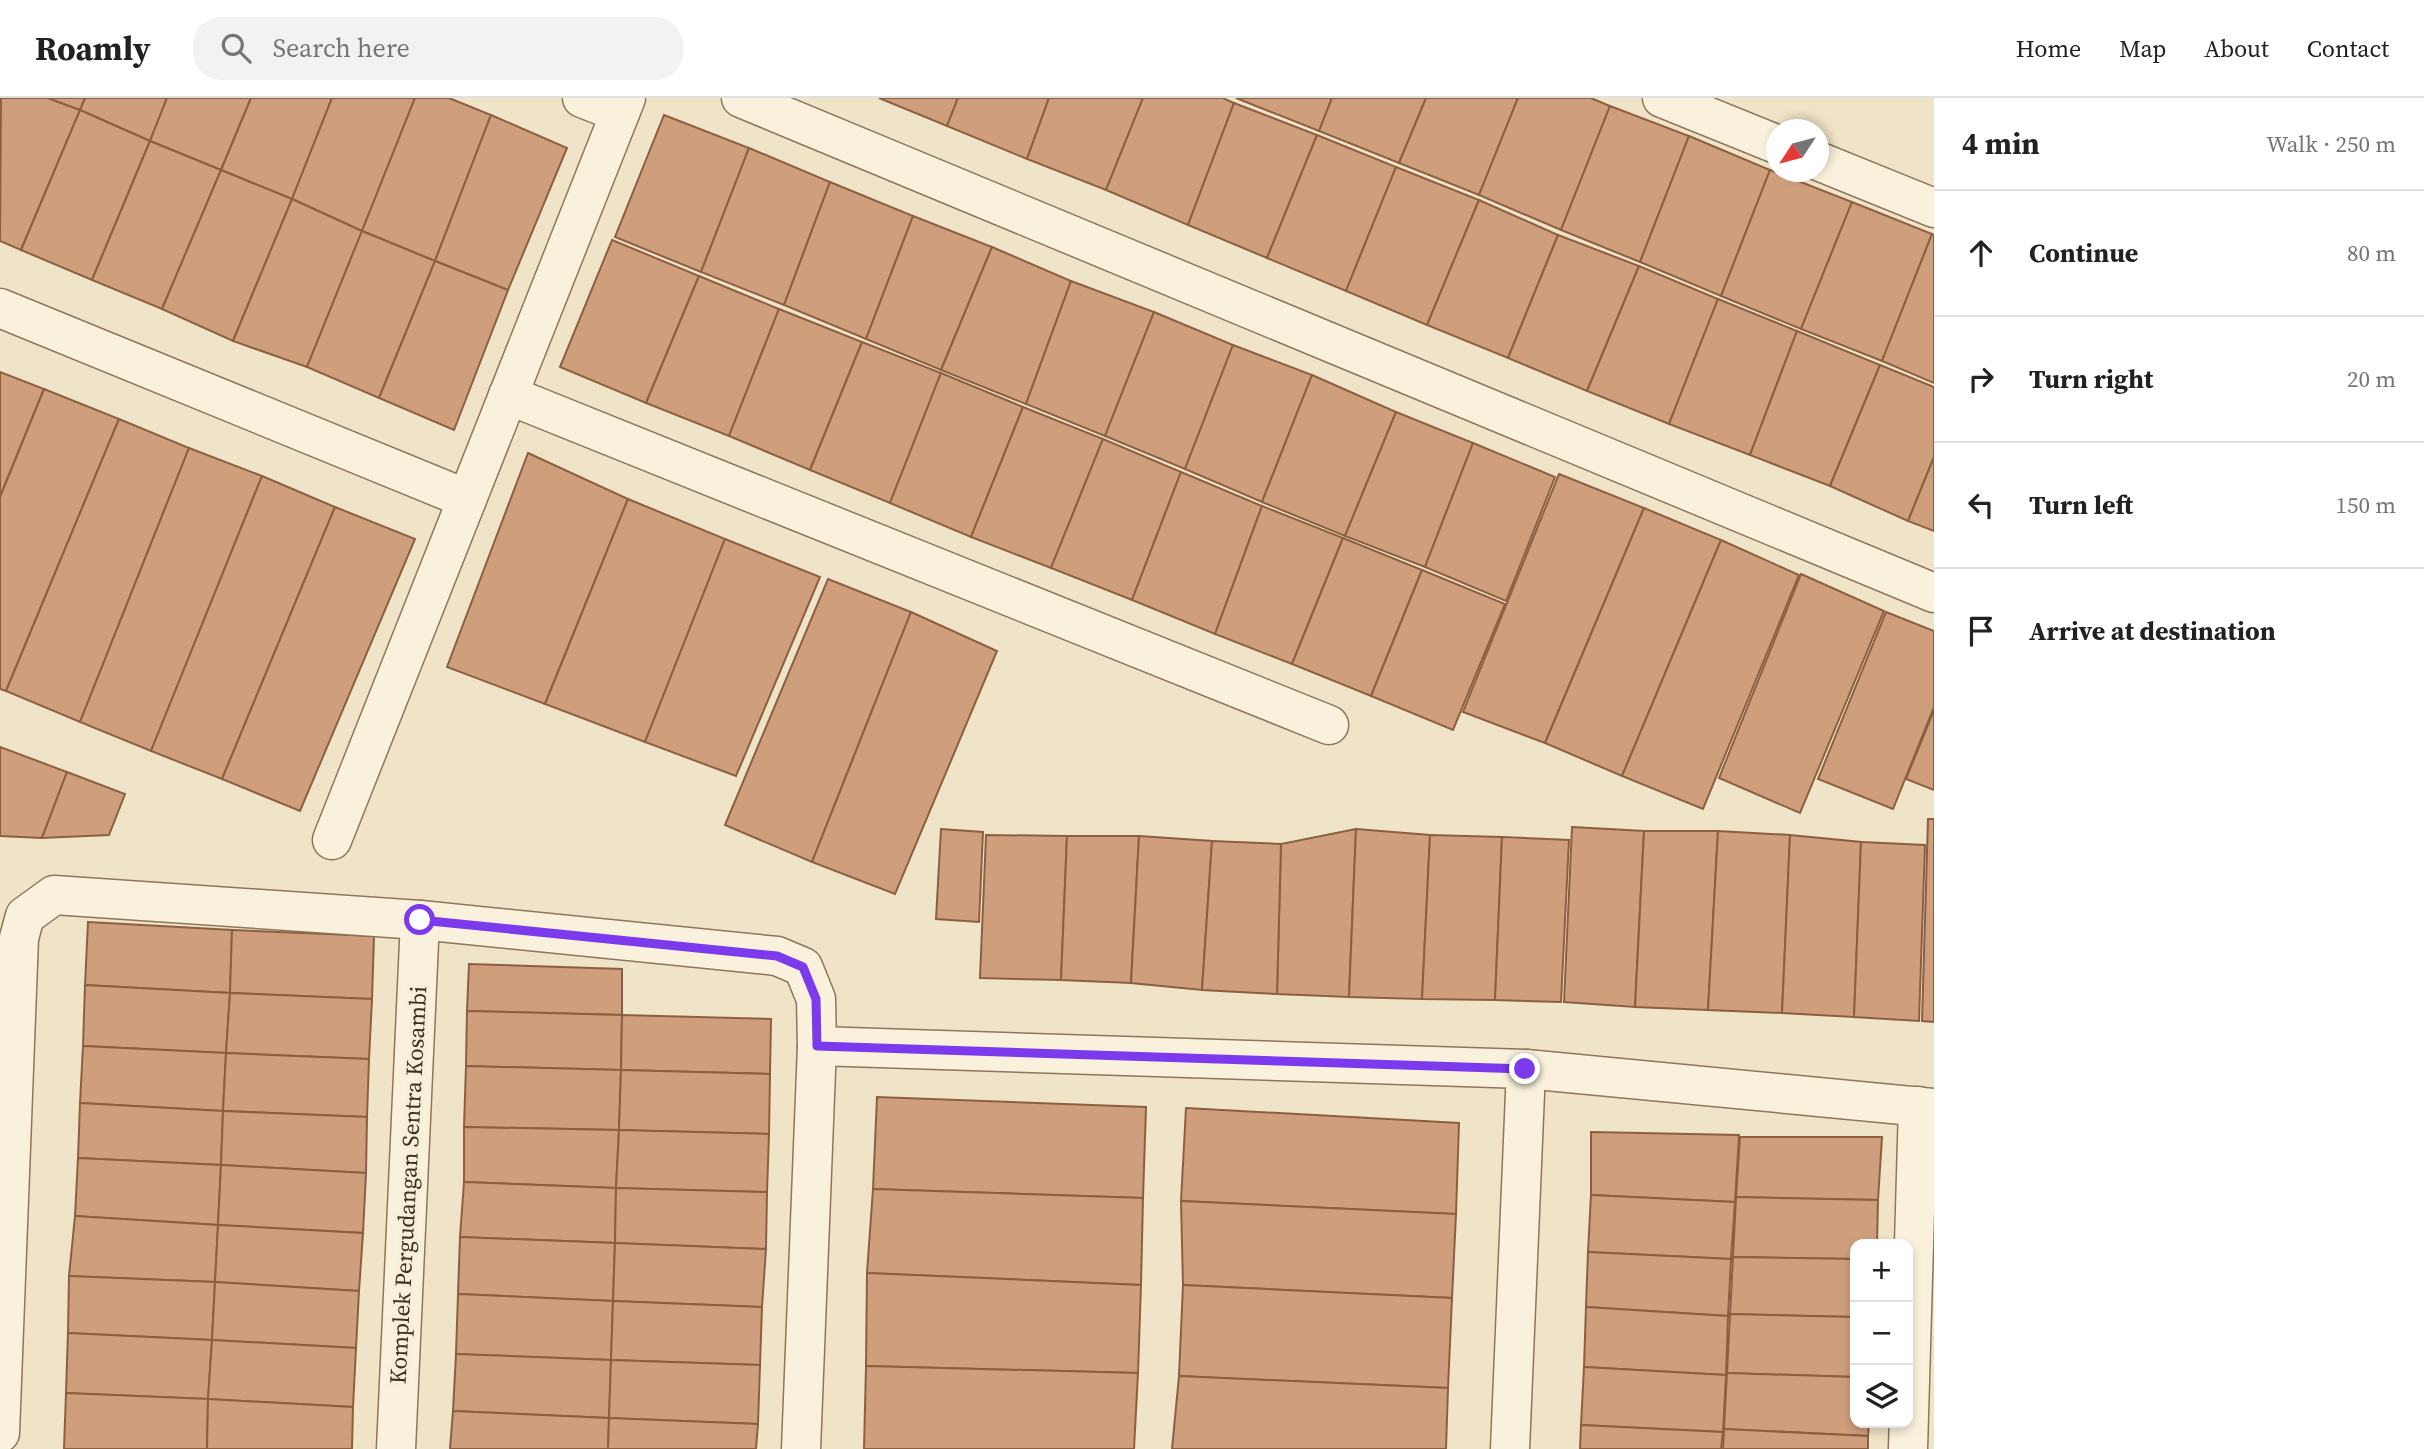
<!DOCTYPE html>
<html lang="en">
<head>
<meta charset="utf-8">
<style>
	:root { --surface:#fff; --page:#f2f2f2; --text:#202124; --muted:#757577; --line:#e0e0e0 }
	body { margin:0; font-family:"Source Serif 4",serif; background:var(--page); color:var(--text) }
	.controls { position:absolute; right:21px; bottom:21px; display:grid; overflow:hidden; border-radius:14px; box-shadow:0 4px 10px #0003 }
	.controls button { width:63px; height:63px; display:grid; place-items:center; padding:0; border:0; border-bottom:2px solid var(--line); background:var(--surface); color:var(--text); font:35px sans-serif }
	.compass { position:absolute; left:1766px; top:21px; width:63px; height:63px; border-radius:50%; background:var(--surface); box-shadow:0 4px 10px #0003; rotate:234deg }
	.stop { position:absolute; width:21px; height:21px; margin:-16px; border:5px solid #7c3aed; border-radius:50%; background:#fff }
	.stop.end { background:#7c3aed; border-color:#fff; box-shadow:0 2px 7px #0008 }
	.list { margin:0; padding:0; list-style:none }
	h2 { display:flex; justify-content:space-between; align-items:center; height:91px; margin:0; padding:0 28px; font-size:30px }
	h2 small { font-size:23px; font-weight:400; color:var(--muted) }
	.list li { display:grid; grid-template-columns:46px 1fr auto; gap:21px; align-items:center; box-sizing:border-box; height:126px; padding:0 28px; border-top:2px solid var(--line) }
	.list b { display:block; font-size:26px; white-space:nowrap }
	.list em { font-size:23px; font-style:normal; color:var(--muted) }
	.icon { flex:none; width:38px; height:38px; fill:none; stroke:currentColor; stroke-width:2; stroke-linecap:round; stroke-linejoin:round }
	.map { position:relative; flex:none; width:1934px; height:1351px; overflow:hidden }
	header { display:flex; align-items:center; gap:42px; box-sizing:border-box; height:98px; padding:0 35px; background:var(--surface); border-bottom:2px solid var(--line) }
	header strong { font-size:33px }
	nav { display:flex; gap:38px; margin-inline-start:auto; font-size:24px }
	.search { width:490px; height:63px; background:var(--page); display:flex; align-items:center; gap:18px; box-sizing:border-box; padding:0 24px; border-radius:28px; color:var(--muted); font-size:26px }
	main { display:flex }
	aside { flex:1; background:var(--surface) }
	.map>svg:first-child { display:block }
	.building { fill:#cf9f7d; stroke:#8d5f41; stroke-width:2 }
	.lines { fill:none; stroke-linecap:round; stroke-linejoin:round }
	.minor-casing { stroke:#8d765c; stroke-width:41 }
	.minor { stroke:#faf1dc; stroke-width:38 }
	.route { stroke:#7c3aed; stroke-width:9 }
	.labels { text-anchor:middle; stroke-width:7; stroke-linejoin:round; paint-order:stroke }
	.street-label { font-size:23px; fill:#3d2e20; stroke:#f7eed8 }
</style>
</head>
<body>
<header>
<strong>Roamly</strong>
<div class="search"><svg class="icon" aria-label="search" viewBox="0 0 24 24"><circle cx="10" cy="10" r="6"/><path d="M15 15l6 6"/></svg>Search here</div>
<nav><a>Home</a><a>Map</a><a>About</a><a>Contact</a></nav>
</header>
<main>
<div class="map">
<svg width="1934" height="1351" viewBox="0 0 1934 1351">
	<rect width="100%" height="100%" fill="#f0e4c8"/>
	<!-- building -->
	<g class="building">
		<polygon points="1,0 48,0 80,12 21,152 0,143"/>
		<polygon points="48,0 85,0 80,12"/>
		<polygon points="85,0 167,0 150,43 80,12"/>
		<polygon points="167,0 251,0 221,72 150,43"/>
		<polygon points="251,0 332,0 292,101 221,72"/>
		<polygon points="332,0 415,0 362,133 292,101"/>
		<polygon points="415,0 449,0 491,17 435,163 362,133"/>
		<polygon points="879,0 958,0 947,28"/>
		<polygon points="958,0 1049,0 1027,61 947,28"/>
		<polygon points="1049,0 1143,0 1106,92 1027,61"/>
		<polygon points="1143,0 1223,0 1234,5 1188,127 1106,92"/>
		<polygon points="1236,0 1332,0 1319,33"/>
		<polygon points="1332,0 1426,0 1399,65 1319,33"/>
		<polygon points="1426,0 1518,0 1479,97 1399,65"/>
		<polygon points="1518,0 1591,0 1610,8 1561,132 1479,97"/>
		<polygon points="1234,5 1317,37 1267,160 1188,127"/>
		<polygon points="1610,8 1689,38 1640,164 1561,132"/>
		<polygon points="80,12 150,43 92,182 21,152"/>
		<polygon points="491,17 567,50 508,192 435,163"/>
		<polygon points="664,17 749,50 701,174 615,139"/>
		<polygon points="1317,37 1396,69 1346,193 1267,160"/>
		<polygon points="1689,38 1770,72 1721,198 1640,164"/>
		<polygon points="150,43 221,72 162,211 92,182"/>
		<polygon points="749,50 830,84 784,207 701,174"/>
		<polygon points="1396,69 1479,102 1427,227 1346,193"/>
		<polygon points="221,72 292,101 233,243 162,211"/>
		<polygon points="1770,72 1852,104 1801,231 1721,198"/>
		<polygon points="830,84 913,118 866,241 784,207"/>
		<polygon points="292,101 362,133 307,269 233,243"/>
		<polygon points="1479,102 1558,137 1508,260 1427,227"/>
		<polygon points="1852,104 1932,136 1882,263 1801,231"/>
		<polygon points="913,118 992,149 941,272 866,241"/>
		<polygon points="362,133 435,163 379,300 307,269"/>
		<polygon points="1932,136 1934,137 1934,285 1882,263"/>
		<polygon points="1558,137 1639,168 1587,293 1508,260"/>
		<polygon points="612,142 699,178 646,305 560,269"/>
		<polygon points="992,149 1071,183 1026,306 941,272"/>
		<polygon points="435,163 508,192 454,332 379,300"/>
		<polygon points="1639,168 1718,201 1669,326 1587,293"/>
		<polygon points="699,178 779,211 729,338 646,305"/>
		<polygon points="1071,183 1154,214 1105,338 1026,306"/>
		<polygon points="1718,201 1797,233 1750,357 1669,326"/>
		<polygon points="779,211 862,244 810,372 729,338"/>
		<polygon points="1154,214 1233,247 1185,371 1105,338"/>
		<polygon points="1797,233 1880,267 1830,388 1750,357"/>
		<polygon points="862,244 941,275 890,405 810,372"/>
		<polygon points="1233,247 1312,277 1262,404 1185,371"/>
		<polygon points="1880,267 1934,289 1934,359 1908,423 1830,388"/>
		<polygon points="0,274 44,291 0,399"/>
		<polygon points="941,275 1023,309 971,439 890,405"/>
		<polygon points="1312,277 1396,314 1345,438 1262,404"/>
		<polygon points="44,291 119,321 6,593 0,591 0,399"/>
		<polygon points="1023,309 1103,341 1051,470 971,439"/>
		<polygon points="1396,314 1473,345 1425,469 1345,438"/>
		<polygon points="119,321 189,350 80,624 6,593"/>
		<polygon points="1103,341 1181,374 1132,502 1051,470"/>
		<polygon points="1473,345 1555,379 1506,503 1425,469"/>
		<polygon points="189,350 262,378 151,653 80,624"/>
		<polygon points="528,355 628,401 545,606 447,569"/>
		<polygon points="1934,359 1934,433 1908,423"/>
		<polygon points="1181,374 1262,408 1215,536 1132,502"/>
		<polygon points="1559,376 1644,410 1545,645 1463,614"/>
		<polygon points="262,378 335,409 222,681 151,653"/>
		<polygon points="628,401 725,441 645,644 545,606"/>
		<polygon points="1262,408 1343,440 1292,566 1215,536"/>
		<polygon points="335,409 415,441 300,713 222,681"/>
		<polygon points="1644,410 1721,442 1622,678 1545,645"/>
		<polygon points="1343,440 1422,472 1371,598 1292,566"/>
		<polygon points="725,441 820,479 736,678 645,644"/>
		<polygon points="1721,442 1799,477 1703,711 1622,678"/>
		<polygon points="1422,472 1505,506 1453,632 1371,598"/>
		<polygon points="1801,476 1884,513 1800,715 1719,680"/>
		<polygon points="828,481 911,514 812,764 725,727"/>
		<polygon points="911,514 997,553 895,796 812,764"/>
		<polygon points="1886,514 1934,533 1934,609 1893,711 1818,681"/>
		<polygon points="1934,612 1934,692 1906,681"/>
		<polygon points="0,649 67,674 42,740 0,738"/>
		<polygon points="67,674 125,696 109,737 42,740"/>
		<polygon points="1928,721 1934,721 1934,924 1922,923"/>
		<polygon points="1572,729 1644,733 1635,909 1564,904"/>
		<polygon points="941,731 983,734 979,824 936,821"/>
		<polygon points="1356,731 1349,899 1277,896 1281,746"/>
		<polygon points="1356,731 1430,737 1422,901 1349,899"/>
		<polygon points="1644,733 1718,733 1708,912 1635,909"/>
		<polygon points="1718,733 1790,737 1782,915 1708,912"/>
		<polygon points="986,737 1067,738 1061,882 980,880"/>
		<polygon points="1430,737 1502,739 1495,902 1422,901"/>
		<polygon points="1790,737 1861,744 1854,919 1782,915"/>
		<polygon points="1067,738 1139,738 1131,885 1061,882"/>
		<polygon points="1139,738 1212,743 1202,892 1131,885"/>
		<polygon points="1502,739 1569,742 1561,904 1495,902"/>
		<polygon points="1212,743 1281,746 1277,896 1202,892"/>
		<polygon points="1861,744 1925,747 1919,923 1854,919"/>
		<polygon points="88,824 232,832 230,895 85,887"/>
		<polygon points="232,832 374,838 372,901 230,895"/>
		<polygon points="469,866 622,871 622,917 467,913"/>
		<polygon points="85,887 230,895 226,955 83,948"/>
		<polygon points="230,895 372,901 369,961 226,955"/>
		<polygon points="467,913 622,917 621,972 466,968"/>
		<polygon points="622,917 771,921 770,976 621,972"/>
		<polygon points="83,948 226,955 223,1013 80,1005"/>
		<polygon points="226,955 369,961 367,1019 223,1013"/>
		<polygon points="466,968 621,972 619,1032 464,1029"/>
		<polygon points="621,972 770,976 769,1036 619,1032"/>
		<polygon points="877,999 1146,1009 1143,1100 873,1091"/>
		<polygon points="80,1005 223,1013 221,1067 78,1060"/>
		<polygon points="1186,1010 1459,1025 1456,1116 1181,1103"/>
		<polygon points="223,1013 367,1019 366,1075 221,1067"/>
		<polygon points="464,1029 619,1032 616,1090 464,1084"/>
		<polygon points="619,1032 769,1036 767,1094 616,1090"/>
		<polygon points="1591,1034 1739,1037 1735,1104 1591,1097"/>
		<polygon points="1740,1039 1882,1039 1878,1102 1736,1099"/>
		<polygon points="78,1060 221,1067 218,1127 75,1118"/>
		<polygon points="221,1067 366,1075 363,1135 218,1127"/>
		<polygon points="464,1084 616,1090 615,1145 460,1139"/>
		<polygon points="616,1090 767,1094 766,1151 615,1145"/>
		<polygon points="873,1091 1143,1100 1141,1187 867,1175"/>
		<polygon points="1591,1097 1735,1104 1731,1161 1588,1154"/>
		<polygon points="1736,1099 1878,1102 1877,1146 1855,1146 1855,1161 1733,1159"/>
		<polygon points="1181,1103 1456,1116 1452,1200 1183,1187"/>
		<polygon points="75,1118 218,1127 215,1184 69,1178"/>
		<polygon points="218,1127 363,1135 359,1193 215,1184"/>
		<polygon points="460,1139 615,1145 613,1203 458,1196"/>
		<polygon points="615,1145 766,1151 762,1209 613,1203"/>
		<polygon points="1588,1154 1731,1161 1728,1218 1586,1209"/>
		<polygon points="1733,1159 1855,1161 1855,1219 1730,1216"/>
		<polygon points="867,1175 1141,1187 1138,1275 866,1268"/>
		<polygon points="69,1178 215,1184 212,1242 68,1235"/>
		<polygon points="215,1184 359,1193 356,1250 212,1242"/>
		<polygon points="1183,1187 1452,1200 1448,1290 1179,1278"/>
		<polygon points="458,1196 613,1203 611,1262 456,1256"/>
		<polygon points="613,1203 762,1209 760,1267 611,1262"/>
		<polygon points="1586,1209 1728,1218 1726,1277 1584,1269"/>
		<polygon points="1730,1216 1855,1219 1855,1279 1727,1275"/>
		<polygon points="68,1235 212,1242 208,1301 66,1295"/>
		<polygon points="212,1242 356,1250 353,1309 208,1301"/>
		<polygon points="456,1256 611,1262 609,1320 453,1313"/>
		<polygon points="611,1262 760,1267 758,1326 609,1320"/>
		<polygon points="866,1268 1138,1275 1134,1351 864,1351"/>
		<polygon points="1584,1269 1726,1277 1723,1334 1581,1327"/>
		<polygon points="1727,1275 1855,1279 1855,1325 1869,1325 1868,1338 1724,1331"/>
		<polygon points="1179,1278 1448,1290 1446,1351 1172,1351"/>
		<polygon points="66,1295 208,1301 207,1351 64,1351"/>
		<polygon points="208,1301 353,1309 352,1351 207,1351"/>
		<polygon points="453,1313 609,1320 608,1351 450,1351"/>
		<polygon points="609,1320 758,1326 756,1351 608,1351"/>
		<polygon points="1581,1327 1723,1334 1721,1351 1580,1351"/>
		<polygon points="1724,1331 1868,1338 1868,1351 1723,1351"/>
	</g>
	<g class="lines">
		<!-- minor casing -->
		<g class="minor-casing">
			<g id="minor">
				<polyline points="582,0 620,15"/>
				<polyline points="741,0 1934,495"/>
				<polyline points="1662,0 1776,46"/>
				<polyline points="1818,63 1934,110"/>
				<polyline points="0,210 467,401"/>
				<polyline points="508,297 1329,627"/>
				<polyline points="332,742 626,0"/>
				<polyline points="1526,971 1934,1010"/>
				<polyline points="0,1335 19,840 25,818 54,797 420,822 777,858 803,869 816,901 817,948"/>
				<polyline points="396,1351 420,822"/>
				<polyline points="801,1351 817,948 1526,971 1510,1351"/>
				<polyline points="1908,1351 1918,1008"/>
			</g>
		</g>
		<!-- minor -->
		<use href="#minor" class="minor"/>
	</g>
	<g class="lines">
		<!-- route -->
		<polyline class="route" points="420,822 777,858 803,869 816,901 817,948 1525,971"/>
	</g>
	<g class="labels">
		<!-- street labels -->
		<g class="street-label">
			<text transform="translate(408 1087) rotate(-87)" y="8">Komplek Pergudangan Sentra Kosambi</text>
		</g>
	</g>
</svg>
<div class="controls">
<button>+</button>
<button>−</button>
<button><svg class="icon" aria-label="layers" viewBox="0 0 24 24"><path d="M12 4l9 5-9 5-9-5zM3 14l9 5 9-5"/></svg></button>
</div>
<svg class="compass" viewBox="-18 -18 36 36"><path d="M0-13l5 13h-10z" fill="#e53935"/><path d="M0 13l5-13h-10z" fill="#757577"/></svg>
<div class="stop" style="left:420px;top:822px"></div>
<div class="stop end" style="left:1525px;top:971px"></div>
</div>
<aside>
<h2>4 min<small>Walk · 250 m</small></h2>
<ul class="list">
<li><svg class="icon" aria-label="ahead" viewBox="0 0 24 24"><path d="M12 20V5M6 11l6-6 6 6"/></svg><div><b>Continue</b></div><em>80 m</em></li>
<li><svg class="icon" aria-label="right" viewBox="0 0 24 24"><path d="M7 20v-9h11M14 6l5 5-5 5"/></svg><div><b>Turn right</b></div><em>20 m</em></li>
<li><svg class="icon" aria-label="left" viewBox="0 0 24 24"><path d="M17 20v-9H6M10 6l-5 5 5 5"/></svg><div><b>Turn left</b></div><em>150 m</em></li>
<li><svg class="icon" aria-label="arrive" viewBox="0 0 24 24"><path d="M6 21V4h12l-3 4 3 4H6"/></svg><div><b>Arrive at destination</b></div></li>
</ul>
</aside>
</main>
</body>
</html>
